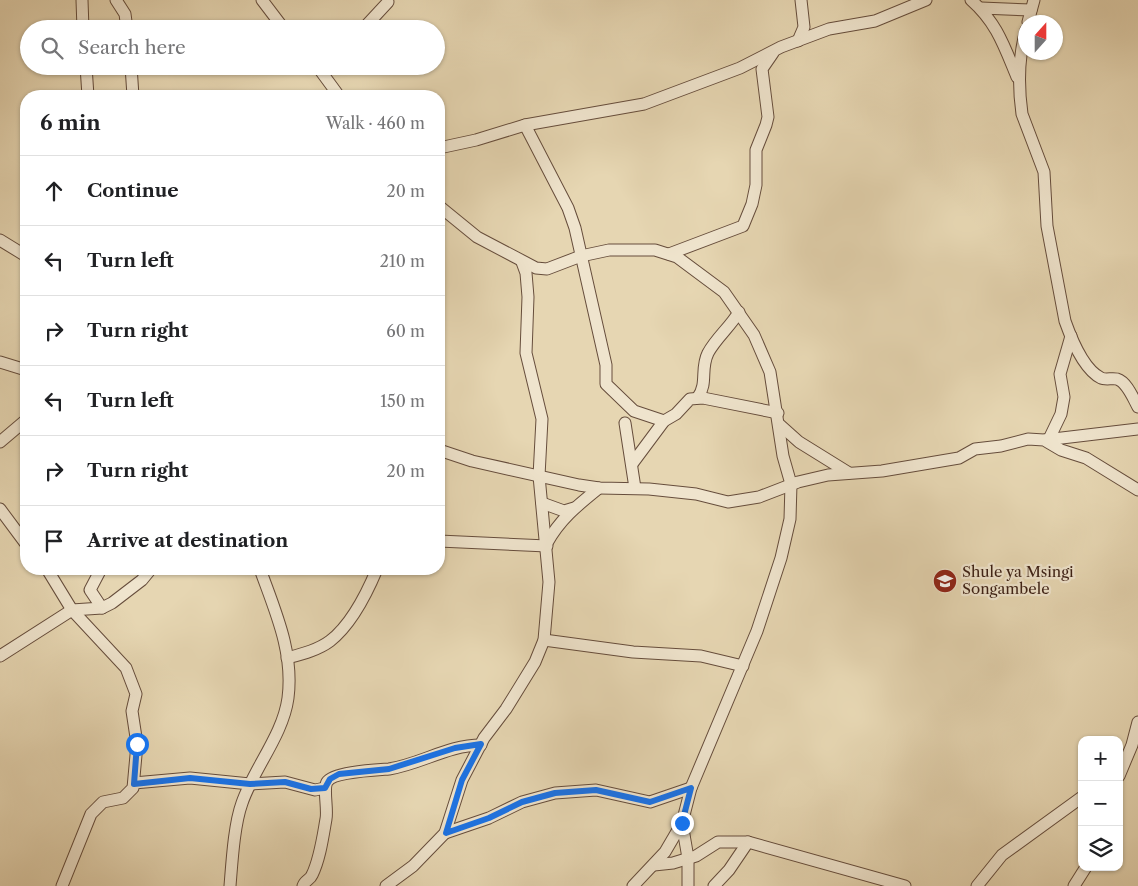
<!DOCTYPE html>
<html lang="en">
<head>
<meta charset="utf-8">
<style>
	:root { --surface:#fff; --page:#f2f2f2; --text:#202124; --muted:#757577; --line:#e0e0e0 }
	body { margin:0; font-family:"Libre Caslon Text",serif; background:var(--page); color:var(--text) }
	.controls { position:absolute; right:15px; bottom:15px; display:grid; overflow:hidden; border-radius:10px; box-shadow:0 1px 4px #0004 }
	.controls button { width:45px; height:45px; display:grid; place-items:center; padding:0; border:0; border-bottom:1px solid var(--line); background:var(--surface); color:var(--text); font:25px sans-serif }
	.compass { position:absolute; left:1018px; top:15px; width:45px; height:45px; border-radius:50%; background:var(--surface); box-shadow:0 1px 4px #0004; rotate:21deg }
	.stop { position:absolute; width:15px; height:15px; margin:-11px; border:4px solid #1a73e8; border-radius:50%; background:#fff }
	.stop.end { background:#1a73e8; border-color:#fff; box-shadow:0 1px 5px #0008 }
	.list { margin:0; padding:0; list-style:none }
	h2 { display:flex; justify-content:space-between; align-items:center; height:65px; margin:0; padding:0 20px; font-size:21px }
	h2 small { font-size:16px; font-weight:400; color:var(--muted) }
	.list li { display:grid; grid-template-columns:32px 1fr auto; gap:15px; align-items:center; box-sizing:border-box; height:70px; padding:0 20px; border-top:1px solid var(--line) }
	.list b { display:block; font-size:19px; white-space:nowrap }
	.list em { font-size:16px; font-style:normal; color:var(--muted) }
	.icon { flex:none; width:28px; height:28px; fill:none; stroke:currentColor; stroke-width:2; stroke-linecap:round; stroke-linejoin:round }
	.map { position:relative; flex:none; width:1138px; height:886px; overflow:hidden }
	.search { position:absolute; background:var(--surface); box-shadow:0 1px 4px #0004; left:20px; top:20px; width:425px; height:55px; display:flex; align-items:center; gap:12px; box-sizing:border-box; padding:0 18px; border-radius:28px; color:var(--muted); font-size:19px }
	.panel { position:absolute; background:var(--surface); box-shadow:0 1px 4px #0004; left:20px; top:90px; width:425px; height:485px; border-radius:20px }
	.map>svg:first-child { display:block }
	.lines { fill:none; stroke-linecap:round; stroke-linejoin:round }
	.minor-casing { stroke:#664d3c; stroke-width:13 }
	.minor { stroke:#efe4cd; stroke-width:11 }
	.route { stroke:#1a73e8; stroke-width:6 }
	.labels { text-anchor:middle; stroke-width:4.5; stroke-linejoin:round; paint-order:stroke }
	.poi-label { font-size:15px; fill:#3b1f14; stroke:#efe4cd; text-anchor:start }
</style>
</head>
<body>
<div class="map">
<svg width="1138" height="886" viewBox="0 0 1138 886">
	<rect width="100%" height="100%" fill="#e6d6b2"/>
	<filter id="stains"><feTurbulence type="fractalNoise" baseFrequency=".004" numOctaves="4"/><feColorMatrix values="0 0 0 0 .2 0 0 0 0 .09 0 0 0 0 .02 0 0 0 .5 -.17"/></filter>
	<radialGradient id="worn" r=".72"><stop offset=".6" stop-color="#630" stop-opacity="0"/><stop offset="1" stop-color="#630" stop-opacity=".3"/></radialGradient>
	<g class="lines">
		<!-- minor casing -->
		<g class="minor-casing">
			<g id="minor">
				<polyline points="82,0 83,29"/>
				<polyline points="116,0 125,14 127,29"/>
				<polyline points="262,0 284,29"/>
				<path d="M 971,0 C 997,23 1004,46 1017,77"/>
				<polyline points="981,8 1031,10"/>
				<polyline points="1028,22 1034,0"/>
				<polyline points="363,29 388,2"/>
				<path d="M 1026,30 C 1018,58 1018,85 1022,114 L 1044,172 L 1047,226 L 1065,321 C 1071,338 1083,369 1101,378 C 1105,380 1112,378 1117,379 C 1127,382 1133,398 1138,407"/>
				<polyline points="798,41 804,27 801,0"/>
				<polyline points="86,66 88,96"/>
				<polyline points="131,66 133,96"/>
				<polyline points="317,66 339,96"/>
				<polyline points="525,125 568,208 575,228 606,365 606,384 634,411 664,421"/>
				<polyline points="439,148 476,140 525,125 644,104 740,68 781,47 829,29 875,21 926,0"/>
				<polyline points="439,206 477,237 536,268 547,269 581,256 609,250 655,250 677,257 724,292 754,335 770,372 783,456 791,484 790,519 781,558 757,631 691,788 682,823 665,852 633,886"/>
				<polyline points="0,240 26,256"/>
				<polyline points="669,254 743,226 752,204 756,185 756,150 766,125 768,117 762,69 773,53"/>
				<polyline points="0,362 26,370"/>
				<path d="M 698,397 C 708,383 700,369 708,353 C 716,338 730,327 739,312"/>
				<polyline points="625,423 635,488"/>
				<polyline points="780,425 799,442 849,473"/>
				<polyline points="1049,439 1061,414 1064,397 1060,374 1071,336"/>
				<polyline points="1045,440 1138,429"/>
				<polyline points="0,442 26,420"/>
				<polyline points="439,450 472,461 579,485 599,488 649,489 696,494 728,502 759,497 798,482 828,475 882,471 959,458 975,449 1001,446 1028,439 1044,440 1061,450 1086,458 1138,490"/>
				<polyline points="632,464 664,421 676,414 690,399 703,398 778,413"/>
				<polyline points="542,503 564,511 574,508"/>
				<polyline points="0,509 26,544"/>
				<polyline points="439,541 547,546"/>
				<path d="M 547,543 C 560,519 578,505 599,488"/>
				<polyline points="47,569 72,610 126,668 136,694 132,711 137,744 133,788 123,798 103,802 91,814 62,886"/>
				<polyline points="101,569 90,590 102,608"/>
				<polyline points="544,640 633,652 701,656 743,666"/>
				<polyline points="0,656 72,610 102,608 112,603 142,580 151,569"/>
				<path d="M 287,658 C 302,654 318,650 330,641 C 352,624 367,593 377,569"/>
				<polyline points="1119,776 1132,745 1138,722"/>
				<polyline points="134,783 190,778 250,784 285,782 315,790 325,788"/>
				<polyline points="682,823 688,858 688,886"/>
				<polyline points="445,833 489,818 522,802 555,793 596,790 650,802 691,788"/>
				<polyline points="654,865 673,863 696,856 718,842 748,842 905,886"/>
				<path d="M 230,886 C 232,862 234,825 242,803 C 254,768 283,735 288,698 C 294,652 275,611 260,569"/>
				<path d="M 303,886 C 305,880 310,880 312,875 C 320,859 323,836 326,819 C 328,809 323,789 327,782 C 333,772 376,770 389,769 C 421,764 448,745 481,745"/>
				<polyline points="386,886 413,866 445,833 462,780 484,738 506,709 535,662 544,640 549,582 539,476 542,419 526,353 528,297 526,273 522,262"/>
				<polyline points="714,886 729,870 748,842"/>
				<polyline points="977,886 1002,855 1082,797"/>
				<polyline points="1074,886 1086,867"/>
			</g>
		</g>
		<!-- minor -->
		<use href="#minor" class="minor"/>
	</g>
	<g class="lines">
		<!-- route -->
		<polyline class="route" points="137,744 134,784 190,778 250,784 285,782 311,789 325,788 330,779 339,774 389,769 455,748 481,744 462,780 446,833 489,818 522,802 555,793 596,790 650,802 691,788 682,823"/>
	</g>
	<!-- icons -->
	<defs>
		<g id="school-disc" transform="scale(1.25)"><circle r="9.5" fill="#8f2418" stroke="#efe4cd"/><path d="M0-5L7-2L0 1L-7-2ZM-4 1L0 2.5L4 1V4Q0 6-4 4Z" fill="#fff"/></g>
	</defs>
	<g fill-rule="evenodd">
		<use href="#school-disc" x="945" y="581"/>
	</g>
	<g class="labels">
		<!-- poi labels -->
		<g class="poi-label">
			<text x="962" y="577">Shule ya Msingi<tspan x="962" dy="17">Songambele</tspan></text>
		</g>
	</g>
	<rect width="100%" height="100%" filter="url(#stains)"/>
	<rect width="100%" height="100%" fill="url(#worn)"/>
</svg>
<div class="controls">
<button>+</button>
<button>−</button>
<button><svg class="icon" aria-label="layers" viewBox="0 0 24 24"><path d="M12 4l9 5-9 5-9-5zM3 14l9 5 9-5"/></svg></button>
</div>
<svg class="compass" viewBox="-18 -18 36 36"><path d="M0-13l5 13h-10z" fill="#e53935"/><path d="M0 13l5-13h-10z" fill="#757577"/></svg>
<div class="stop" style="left:137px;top:744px"></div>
<div class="stop end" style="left:682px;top:823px"></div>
<div class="search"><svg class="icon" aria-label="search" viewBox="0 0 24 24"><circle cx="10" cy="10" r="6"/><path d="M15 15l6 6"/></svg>Search here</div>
<section class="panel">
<h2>6 min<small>Walk · 460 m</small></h2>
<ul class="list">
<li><svg class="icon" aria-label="ahead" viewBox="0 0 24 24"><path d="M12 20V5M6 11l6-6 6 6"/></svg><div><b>Continue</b></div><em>20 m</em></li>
<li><svg class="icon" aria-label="left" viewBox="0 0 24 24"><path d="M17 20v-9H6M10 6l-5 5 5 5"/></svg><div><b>Turn left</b></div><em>210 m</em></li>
<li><svg class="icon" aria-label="right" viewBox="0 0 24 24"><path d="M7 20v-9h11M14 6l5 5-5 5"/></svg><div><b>Turn right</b></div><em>60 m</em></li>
<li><svg class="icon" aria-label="left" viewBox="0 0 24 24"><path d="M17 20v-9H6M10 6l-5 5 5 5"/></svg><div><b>Turn left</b></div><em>150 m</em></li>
<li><svg class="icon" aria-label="right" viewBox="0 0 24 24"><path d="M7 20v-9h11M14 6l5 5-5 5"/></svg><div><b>Turn right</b></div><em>20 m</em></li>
<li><svg class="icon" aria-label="arrive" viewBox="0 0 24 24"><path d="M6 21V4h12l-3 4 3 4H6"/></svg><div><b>Arrive at destination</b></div></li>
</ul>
</section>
</div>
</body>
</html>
